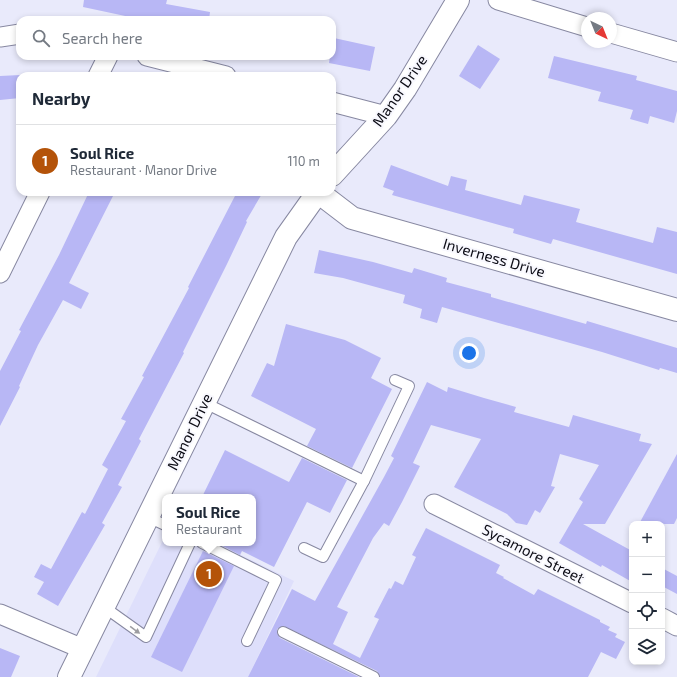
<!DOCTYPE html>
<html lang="en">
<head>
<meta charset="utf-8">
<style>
	:root { --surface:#fff; --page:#f2f2f3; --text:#1f2937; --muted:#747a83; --line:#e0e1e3; --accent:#b45309 }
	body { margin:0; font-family:"Exo 2",sans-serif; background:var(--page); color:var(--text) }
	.controls { position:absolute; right:12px; bottom:12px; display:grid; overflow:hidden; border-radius:8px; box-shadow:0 2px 6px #0003 }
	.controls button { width:36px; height:36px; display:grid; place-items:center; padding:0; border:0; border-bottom:1px solid var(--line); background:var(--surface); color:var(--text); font:20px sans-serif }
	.compass { position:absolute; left:581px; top:12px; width:36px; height:36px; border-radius:50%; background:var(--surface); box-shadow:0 2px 6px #0003; rotate:137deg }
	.you { position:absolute; left:469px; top:353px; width:14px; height:14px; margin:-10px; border:3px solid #fff; border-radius:50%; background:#1a73e8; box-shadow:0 0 0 6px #1a73e833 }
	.badge { display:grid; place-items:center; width:26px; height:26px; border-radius:50%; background:var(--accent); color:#fff; font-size:13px; font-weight:700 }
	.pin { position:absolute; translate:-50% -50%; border:2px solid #fff; box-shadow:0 1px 4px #0006 }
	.popup { position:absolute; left:162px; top:494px; width:94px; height:52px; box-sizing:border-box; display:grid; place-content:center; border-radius:8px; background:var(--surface); filter:drop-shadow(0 1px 3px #0005); font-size:13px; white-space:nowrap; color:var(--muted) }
	.popup b { font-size:15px; color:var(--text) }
	.popup::after { content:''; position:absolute; left:50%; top:100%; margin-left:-8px; border:8px solid transparent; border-top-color:var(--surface) }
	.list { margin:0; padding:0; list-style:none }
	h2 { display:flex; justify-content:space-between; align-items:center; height:52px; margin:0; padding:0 16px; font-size:17px }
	h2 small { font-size:13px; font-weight:400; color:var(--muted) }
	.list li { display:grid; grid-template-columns:26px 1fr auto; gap:12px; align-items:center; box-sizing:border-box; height:72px; padding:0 16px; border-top:1px solid var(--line) }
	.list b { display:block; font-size:15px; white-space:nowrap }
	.list p { margin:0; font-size:13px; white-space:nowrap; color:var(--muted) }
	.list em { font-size:13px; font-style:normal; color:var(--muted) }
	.icon { flex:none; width:22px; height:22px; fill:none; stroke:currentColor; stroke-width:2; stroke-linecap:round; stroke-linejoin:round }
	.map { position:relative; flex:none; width:677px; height:677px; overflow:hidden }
	.search { position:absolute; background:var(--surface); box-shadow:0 2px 6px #0003; left:16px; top:16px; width:320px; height:44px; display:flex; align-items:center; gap:10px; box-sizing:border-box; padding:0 14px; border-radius:12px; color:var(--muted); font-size:15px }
	.panel { position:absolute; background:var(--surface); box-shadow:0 2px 6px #0003; left:16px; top:72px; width:320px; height:124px; border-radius:12px }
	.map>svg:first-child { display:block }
	.built { fill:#dedffb }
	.building { fill:#b8b7f5 }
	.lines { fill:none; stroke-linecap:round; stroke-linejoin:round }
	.lane-casing { stroke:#8788a1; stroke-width:12 }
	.street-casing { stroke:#8788a1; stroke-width:21 }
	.secondary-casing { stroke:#8788a1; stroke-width:24 }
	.lane { stroke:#fff; stroke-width:10 }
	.street { stroke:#fff; stroke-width:19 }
	.secondary { stroke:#fff; stroke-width:22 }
	.oneway { fill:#9d9da1 }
	.labels { text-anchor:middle; stroke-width:4; stroke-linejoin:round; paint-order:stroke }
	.street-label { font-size:15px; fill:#0b0b14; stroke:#f8f8fe }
</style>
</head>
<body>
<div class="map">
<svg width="677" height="677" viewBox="0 0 677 677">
	<rect width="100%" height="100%" fill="#e9eafb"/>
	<!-- built -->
	<polygon class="built" points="165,536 165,543 217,543 294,581 248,677 96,677"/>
	<!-- building -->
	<g class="building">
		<polygon points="84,0 167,0 166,4 210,12 209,20 144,20 83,7"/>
		<polygon points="334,38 375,47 370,71 329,63 330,56 332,56"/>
		<polygon points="478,45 500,59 480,89 459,76"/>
		<polygon points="554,56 637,76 636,80 677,91 677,111 674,123 650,116 648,124 630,119 633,110 598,101 601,92 548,78"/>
		<polygon points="20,75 20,98 0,100 0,76"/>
		<polygon points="391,165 448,186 451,176 467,180 465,190 521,205 524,195 580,209 576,222 653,243 657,227 677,232 677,274 553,239 551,244 513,233 514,229 392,195 394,191 383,187"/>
		<polygon points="89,192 115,192 69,283 89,293 81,309 63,300 38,345 19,386 20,387 0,426 0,371 21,331 19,330 59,255"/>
		<polygon points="237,192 263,192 246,221 247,222 227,264 183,352 184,353 139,439 141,441 118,485 122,487 102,523 105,525 58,606 37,594 44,582 34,577 41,564 51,569 82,512 85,514 108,469 102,465 126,421 121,419 144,377 142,376 189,288 188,287"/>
		<polygon points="319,250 373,262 412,273 414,268 447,278 446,282 491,294 491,297 586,324 587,321 677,348 677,373 660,368 659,370 602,352 442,307 437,323 420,318 422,309 403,303 405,295 343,278 314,273"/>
		<polygon points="286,324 345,340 381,358 371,378 392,389 352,468 307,446 316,429 251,396 267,363 274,366"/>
		<polygon points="427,382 447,392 448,387 484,398 516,407 514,412 569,427 573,415 641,434 639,441 652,444 605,524 583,524 632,551 632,582 602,565 601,567 559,543 583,502 579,499 599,465 560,454 551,486 555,487 540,513 535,510 527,525 516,523 507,514 454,487 481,439 431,425 413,463 420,466 402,502 389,526 384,523 373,538 337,607 348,612 333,644 360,658 379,619 374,617 389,588 391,589 395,581 403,585 416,557 412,555 426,528 500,565 496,573 504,577 503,578 534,595 538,589 600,620 600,622 610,627 608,630 617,634 615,637 625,642 616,659 601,652 588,677 380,677 377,671 283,626 277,629 277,633 280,638 359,677 248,677 292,589 315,601 384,477 394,458 391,456"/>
		<polygon points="225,450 289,482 302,458 347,480 330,513 307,502 274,567 242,551 240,555 217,543 253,543 253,497 202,497"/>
		<polygon points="677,454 677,518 674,524 639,524"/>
		<polygon points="203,551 234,566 182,672 151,657"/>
		<polygon points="662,568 677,576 677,594 662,586"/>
		<polygon points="0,648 20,656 11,677 0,677"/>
	</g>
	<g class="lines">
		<!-- lane casing -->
		<g class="lane-casing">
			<g id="lane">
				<polyline points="205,403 364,481 323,557 304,548"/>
				<polyline points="364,481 409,386 395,380"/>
				<polyline points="148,517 165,525"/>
				<polyline points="202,543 276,580 247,641"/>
				<polyline points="104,607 146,637 190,543"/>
				<polyline points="283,632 374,677"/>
			</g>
		</g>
		<!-- street casing -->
		<g class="street-casing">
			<g id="street">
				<polyline points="498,0 587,27"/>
				<polyline points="611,33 677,52"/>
				<polyline points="0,37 20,34"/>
				<polyline points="147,56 226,76"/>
				<polyline points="98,76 108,56"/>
				<polyline points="332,102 386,116"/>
				<polyline points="0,273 40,192"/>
				<polyline points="434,504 632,603"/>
				<polyline points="0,614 83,649"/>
				<polyline points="662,618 677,626"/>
			</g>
		</g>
		<!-- secondary casing -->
		<g class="secondary-casing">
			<g id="secondary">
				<polyline points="332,175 386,116 405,89 458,0"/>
				<polyline points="318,192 352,218 677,310"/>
				<polyline points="69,677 286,237 318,192"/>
			</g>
		</g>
		<!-- lane -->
		<use href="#lane" class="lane"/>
		<!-- street -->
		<use href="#street" class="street"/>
		<!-- secondary -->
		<use href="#secondary" class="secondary"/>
	</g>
	<!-- one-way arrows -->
	<defs><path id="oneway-solid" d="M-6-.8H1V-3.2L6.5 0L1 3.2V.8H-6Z"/></defs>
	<use class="oneway" href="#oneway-solid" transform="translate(135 630) rotate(36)"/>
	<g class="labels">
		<!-- street labels -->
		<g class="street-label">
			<text transform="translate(400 91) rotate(-55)" y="5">Manor Drive</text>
			<text transform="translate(494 258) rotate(16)" y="5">Inverness Drive</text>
			<text transform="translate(190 432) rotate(-64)" y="5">Manor Drive</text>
			<text transform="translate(533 554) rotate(27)" y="5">Sycamore Street</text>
		</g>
	</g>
</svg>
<div class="controls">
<button>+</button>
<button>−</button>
<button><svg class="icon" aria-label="locate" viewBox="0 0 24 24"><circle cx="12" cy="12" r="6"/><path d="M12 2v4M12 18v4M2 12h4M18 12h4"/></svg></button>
<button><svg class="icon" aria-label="layers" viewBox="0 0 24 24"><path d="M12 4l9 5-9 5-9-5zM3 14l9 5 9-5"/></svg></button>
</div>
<svg class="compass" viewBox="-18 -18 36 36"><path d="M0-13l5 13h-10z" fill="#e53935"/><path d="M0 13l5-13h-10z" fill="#747a83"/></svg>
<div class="you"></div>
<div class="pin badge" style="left:209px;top:574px">1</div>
<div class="popup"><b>Soul Rice</b>Restaurant</div>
<div class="search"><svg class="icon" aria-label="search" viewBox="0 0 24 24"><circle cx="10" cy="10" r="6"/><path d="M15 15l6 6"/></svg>Search here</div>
<section class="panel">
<h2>Nearby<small></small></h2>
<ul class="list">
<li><span class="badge">1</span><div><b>Soul Rice</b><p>Restaurant · Manor Drive</p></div><em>110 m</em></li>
</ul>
</section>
</div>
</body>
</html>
